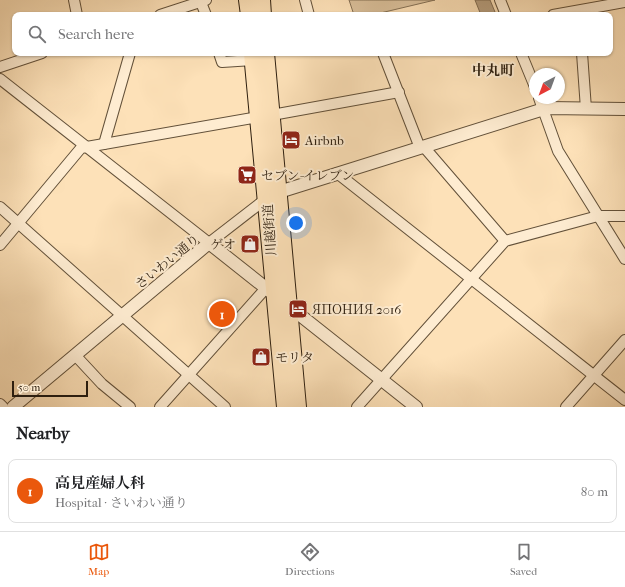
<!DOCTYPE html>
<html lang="en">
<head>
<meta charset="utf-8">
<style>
	:root { --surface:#fff; --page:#f6f6f6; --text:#202124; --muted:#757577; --line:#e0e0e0; --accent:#ea580c }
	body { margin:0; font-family:"IM FELL French Canon","Noto Serif JP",serif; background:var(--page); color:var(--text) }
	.compass { position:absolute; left:529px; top:68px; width:36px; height:36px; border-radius:50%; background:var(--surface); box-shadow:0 1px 3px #0004; rotate:221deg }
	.scale { position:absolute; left:12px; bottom:10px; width:76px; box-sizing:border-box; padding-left:4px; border:2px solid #2e1f0f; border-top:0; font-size:11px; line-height:14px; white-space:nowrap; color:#2e1f0f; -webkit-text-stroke:3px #feecd1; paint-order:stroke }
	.you { position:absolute; left:296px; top:223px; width:14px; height:14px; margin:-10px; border:3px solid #fff; border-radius:50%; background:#1a73e8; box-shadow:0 0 0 6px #1a73e833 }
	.badge { display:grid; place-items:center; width:26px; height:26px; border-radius:50%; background:var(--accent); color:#fff; font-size:13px; font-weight:700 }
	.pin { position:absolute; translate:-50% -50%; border:2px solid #fff; box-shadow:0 1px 4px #0006 }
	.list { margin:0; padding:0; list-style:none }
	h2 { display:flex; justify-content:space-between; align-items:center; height:52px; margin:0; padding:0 16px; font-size:17px }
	h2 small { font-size:13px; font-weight:400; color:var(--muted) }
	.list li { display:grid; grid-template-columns:26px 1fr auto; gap:12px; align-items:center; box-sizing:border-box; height:64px; margin:0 8px 8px; padding:0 8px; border:1px solid var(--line); border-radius:8px }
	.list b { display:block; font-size:15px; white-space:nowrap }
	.list p { margin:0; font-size:13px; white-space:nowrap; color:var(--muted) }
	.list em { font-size:13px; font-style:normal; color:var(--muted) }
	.icon { flex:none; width:22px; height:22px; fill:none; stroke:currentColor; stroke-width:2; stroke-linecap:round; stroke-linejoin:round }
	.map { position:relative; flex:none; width:625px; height:407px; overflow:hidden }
	.search { position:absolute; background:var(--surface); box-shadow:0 1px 3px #0004; left:12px; right:12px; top:12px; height:44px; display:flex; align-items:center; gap:10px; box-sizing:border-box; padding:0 14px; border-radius:8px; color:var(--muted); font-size:15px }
	.sheet { height:124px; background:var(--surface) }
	nav { display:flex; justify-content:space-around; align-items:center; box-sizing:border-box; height:56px; border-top:1px solid var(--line); background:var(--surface); font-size:11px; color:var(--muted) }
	nav a { display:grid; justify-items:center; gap:2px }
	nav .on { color:var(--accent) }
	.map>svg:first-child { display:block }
	.green { fill:#dac09b; stroke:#847055 }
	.water { fill:#b79f7f; stroke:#806c52 }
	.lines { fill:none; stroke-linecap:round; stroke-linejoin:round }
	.minor-casing { stroke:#625039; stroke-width:12 }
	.tertiary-casing { stroke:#625039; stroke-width:14 }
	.trunk-casing { stroke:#2e1f0f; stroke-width:18 }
	.minor { stroke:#feecd1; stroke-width:10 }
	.tertiary { stroke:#feecd1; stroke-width:12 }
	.trunk { stroke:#fde1b8; stroke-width:16 }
	.labels { text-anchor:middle; stroke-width:4; stroke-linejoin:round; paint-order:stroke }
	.poi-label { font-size:13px; fill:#2e1f0f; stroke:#feecd1; text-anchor:start }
	.street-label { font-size:13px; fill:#2e1f0f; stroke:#feecd1 }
	.neighbourhood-label { font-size:14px; font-weight:bold; fill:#2e1f0f; stroke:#feecd1 }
</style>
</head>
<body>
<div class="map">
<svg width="625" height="407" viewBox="0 0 625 407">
	<rect width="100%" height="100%" fill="#fde1b8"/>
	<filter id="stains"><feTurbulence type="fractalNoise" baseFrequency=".005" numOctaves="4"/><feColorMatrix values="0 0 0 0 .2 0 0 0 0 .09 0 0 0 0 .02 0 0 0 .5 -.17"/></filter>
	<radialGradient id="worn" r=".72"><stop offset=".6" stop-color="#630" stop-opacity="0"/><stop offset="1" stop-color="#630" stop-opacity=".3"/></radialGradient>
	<!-- green -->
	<polygon class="green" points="349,0 435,0 372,15 354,15"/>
	<!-- water -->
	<polygon class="water" points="475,0 490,0 495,12 486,15 481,15"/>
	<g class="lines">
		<!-- minor casing -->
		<g class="minor-casing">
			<g id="minor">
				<polyline points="74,0 77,15"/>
				<polyline points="200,0 206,15"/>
				<polyline points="305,0 309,15"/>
				<polyline points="500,0 506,15"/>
				<polyline points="160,15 206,0"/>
				<polyline points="553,15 625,2"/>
				<polyline points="219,53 222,62 253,60"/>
				<polyline points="383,53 420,148"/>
				<polyline points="521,53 535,87"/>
				<polyline points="582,53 586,109"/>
				<polyline points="0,67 42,53"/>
				<polyline points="0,79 209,243 267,198"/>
				<polyline points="539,98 558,151 625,259"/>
				<polyline points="272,115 399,92"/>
				<polyline points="104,144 130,53"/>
				<polyline points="424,147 505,241"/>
				<polyline points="337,173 625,400"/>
				<polyline points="0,207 225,407"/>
				<polyline points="0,245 81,148 258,117"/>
				<polyline points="75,355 102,384 130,407"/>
				<polyline points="0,404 3,407"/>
				<polyline points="160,407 266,288"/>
				<polyline points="357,407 505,241 598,216 625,216"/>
				<polyline points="566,407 625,340"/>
			</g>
		</g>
		<!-- tertiary casing -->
		<g class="tertiary-casing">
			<g id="tertiary">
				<polyline points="271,196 279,192 547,108 625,109"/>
				<polyline points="13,407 209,243 416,407"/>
			</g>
		</g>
		<!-- trunk casing -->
		<g class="trunk-casing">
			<g id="trunk">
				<polyline points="247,0 249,15"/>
				<polyline points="262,0 263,15"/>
				<polyline points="252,53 285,407"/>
				<polyline points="266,53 298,407"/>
			</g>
		</g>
		<!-- minor -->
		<use href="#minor" class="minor"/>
		<!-- tertiary -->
		<use href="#tertiary" class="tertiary"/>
		<!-- trunk -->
		<use href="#trunk" class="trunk"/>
	</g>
	<!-- icons -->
	<defs>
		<g id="hotel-square" transform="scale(1)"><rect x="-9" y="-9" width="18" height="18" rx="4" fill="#8f2418" stroke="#feecd1"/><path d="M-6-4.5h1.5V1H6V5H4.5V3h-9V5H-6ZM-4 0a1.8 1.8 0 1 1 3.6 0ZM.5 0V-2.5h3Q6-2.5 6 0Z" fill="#fff"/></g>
		<g id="supermarket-square" transform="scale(1)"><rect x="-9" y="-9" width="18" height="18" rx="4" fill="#8f2418" stroke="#feecd1"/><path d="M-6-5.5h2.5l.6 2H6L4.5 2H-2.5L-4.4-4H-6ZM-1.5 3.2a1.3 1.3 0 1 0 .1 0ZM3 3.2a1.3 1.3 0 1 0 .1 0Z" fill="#fff"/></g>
		<g id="shop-square" transform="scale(1)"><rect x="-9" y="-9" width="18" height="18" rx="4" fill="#8f2418" stroke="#feecd1"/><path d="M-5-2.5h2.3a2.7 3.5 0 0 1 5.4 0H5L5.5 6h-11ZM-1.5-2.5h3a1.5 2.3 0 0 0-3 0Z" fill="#fff"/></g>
	</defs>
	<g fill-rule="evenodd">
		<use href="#hotel-square" x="291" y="140"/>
		<use href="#supermarket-square" x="247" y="175"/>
		<use href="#shop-square" x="250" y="244"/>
		<use href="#hotel-square" x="298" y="309"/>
		<use href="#shop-square" x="261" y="357"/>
	</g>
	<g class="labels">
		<!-- poi labels -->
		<g class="poi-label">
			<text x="305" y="145">Airbnb</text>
			<text x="261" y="180">セブン-イレブン</text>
			<text x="236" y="249" text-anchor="end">ゲオ</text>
			<text x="312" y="314">ЯПОНИЯ 2016</text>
			<text x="275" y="362">モリタ</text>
		</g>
		<!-- street labels -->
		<g class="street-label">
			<text transform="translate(269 230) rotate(-94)" y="5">川越街道</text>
			<text transform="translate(167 261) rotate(-39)" y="5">さいわい通り</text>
		</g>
		<!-- neighbourhood labels -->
		<g class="neighbourhood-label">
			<text x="493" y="75">中丸町</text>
		</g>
	</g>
	<rect width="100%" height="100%" filter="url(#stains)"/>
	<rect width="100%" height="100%" fill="url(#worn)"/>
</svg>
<svg class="compass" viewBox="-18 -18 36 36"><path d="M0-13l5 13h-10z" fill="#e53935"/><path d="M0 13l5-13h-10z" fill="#757577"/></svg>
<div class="scale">50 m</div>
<div class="you"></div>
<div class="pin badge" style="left:222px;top:314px">1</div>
<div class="search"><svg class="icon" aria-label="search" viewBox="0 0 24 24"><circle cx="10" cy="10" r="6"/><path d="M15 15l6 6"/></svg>Search here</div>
</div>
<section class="sheet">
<h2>Nearby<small></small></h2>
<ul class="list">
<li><span class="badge">1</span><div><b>高見産婦人科</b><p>Hospital · さいわい通り</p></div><em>80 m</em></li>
</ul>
</section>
<nav>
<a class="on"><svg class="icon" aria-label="map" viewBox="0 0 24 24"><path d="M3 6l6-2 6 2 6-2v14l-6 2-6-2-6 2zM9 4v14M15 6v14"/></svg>Map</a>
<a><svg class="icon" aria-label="directions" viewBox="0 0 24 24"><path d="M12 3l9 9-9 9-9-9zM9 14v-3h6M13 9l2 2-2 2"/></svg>Directions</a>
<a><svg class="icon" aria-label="saved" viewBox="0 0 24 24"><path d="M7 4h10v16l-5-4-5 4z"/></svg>Saved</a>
</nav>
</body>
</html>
